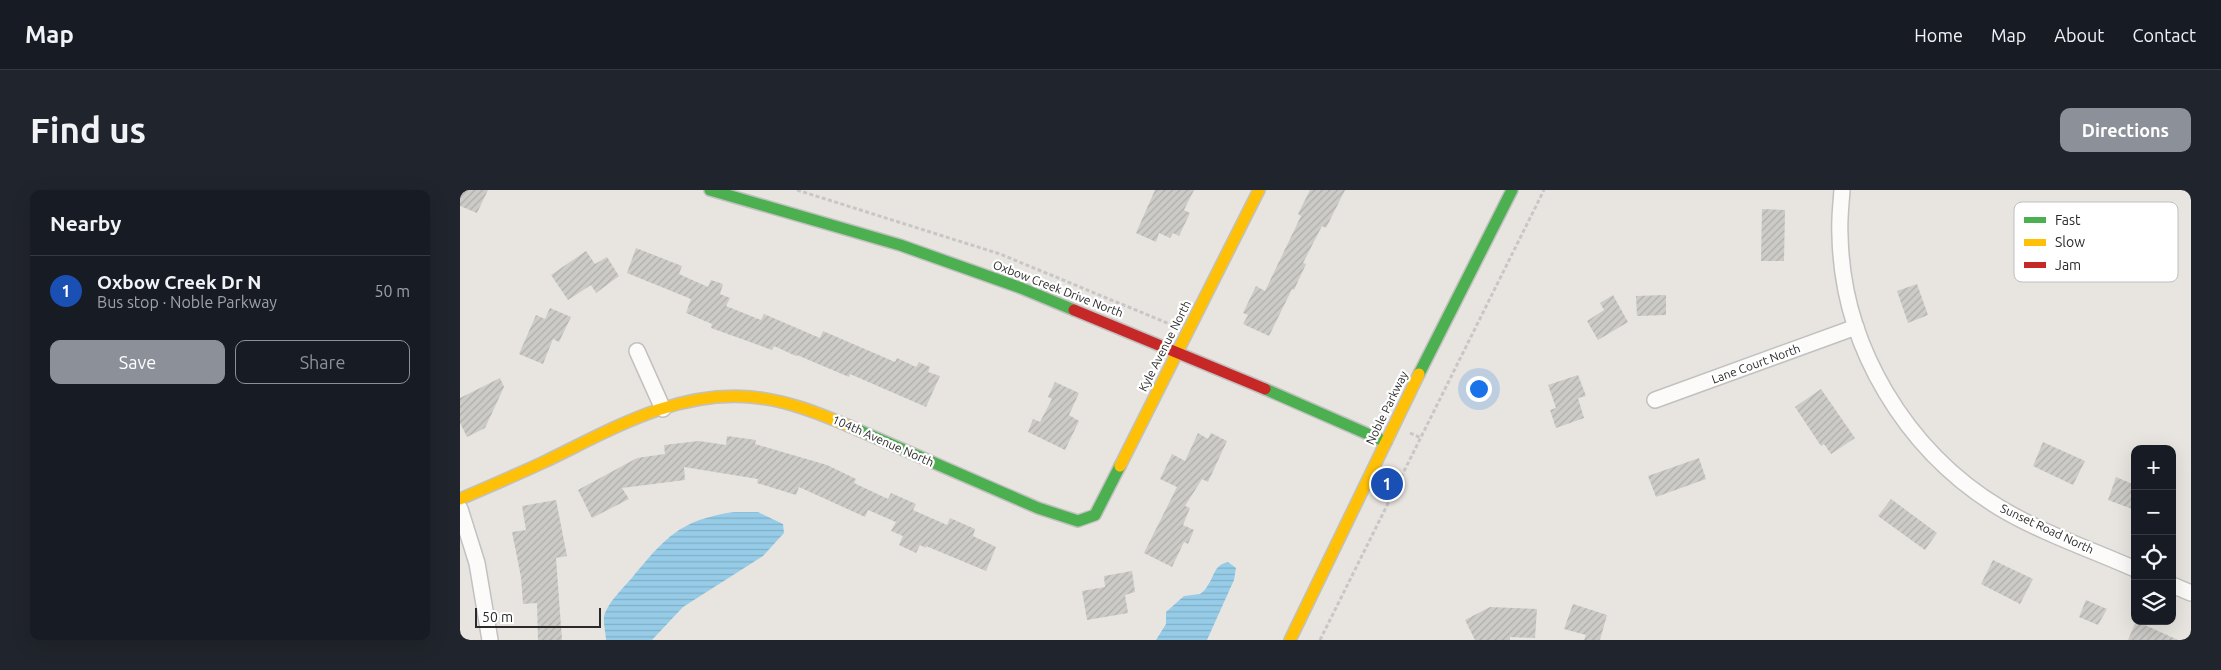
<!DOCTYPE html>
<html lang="en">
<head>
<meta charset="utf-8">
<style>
	:root { --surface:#171b24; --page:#20242c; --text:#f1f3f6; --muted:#9ea1a6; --line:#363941; --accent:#8c9099 }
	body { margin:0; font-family:Ubuntu,sans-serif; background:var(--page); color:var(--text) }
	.controls { position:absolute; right:15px; bottom:15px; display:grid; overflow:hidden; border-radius:10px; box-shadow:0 5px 20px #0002 }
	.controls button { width:45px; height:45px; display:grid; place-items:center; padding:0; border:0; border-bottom:1px solid var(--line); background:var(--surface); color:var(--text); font:25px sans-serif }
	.scale { position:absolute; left:15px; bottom:12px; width:126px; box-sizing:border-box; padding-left:5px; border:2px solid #2a2a2a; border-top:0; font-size:14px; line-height:18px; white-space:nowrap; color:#2a2a2a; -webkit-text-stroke:4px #fff; paint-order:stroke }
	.you { position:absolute; left:1018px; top:198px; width:18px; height:18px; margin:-12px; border:4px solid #fff; border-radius:50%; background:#1a73e8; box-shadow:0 0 0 8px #1a73e833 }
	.badge { display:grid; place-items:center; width:32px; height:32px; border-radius:50%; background:var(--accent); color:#fff; font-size:16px; font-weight:700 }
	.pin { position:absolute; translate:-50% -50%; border:2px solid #fff; box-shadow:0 1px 5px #0006 }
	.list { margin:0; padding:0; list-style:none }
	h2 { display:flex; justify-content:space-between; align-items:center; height:65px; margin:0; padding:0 20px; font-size:21px }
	h2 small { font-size:16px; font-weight:400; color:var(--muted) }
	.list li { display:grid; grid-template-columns:32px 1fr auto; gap:15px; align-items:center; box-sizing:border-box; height:70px; padding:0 20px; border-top:1px solid var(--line) }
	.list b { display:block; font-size:19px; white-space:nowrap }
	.list p { margin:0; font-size:16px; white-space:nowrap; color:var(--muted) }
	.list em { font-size:16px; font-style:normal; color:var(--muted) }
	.actions { display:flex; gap:10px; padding:15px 20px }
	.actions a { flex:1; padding:11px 0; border:1px solid var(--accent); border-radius:10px; text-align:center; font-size:18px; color:var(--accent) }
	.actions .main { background:var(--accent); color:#fff }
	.icon { flex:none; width:28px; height:28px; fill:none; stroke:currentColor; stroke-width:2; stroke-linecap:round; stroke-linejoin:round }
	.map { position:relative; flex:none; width:1731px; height:450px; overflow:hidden; border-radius:10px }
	header { display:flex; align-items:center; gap:30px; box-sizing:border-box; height:70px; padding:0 25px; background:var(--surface); border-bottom:1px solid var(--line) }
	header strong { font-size:24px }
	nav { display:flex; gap:28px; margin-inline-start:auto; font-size:18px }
	.intro { display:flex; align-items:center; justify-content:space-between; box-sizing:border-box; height:120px; padding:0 30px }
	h1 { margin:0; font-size:35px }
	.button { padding:12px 22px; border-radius:10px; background:var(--accent); color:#fff; font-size:18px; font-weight:700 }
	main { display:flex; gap:30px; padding:0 30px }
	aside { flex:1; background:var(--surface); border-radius:10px; box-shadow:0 5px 20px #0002 }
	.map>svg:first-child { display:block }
	.water { fill:url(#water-rules) }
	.building { fill:url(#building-hatch) }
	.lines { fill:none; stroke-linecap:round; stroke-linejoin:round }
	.street-casing { stroke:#c2c1c1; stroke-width:18 }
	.fast-casing { stroke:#c2c1c1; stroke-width:14 }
	.slow-casing { stroke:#c2c1c1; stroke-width:14 }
	.jam-casing { stroke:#c2c1c1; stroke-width:14 }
	.path { stroke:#c8c7c7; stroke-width:3; stroke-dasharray:4 2.5; stroke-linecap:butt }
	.street { stroke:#fcfbfa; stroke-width:15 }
	.fast { stroke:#4caf50; stroke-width:11 }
	.slow { stroke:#ffc107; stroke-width:11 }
	.jam { stroke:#c62828; stroke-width:11 }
	.labels { text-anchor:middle; stroke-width:4.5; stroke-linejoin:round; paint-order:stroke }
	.street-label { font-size:12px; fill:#2a2a2a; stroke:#fff }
	.key { fill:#fff; stroke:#bfbfbf; stroke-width:1 }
	.key-label { font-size:14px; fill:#2a2a2a }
</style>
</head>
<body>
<header>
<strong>Map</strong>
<nav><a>Home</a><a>Map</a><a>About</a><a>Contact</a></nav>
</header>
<div class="intro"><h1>Find us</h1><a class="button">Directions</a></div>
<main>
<aside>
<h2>Nearby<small></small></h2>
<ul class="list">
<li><span class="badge" style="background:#1a4fb4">1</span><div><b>Oxbow Creek Dr N</b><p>Bus stop · Noble Parkway</p></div><em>50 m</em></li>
</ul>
<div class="actions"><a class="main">Save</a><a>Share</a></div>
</aside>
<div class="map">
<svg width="1731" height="450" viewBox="0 0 1731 450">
	<defs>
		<pattern id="water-rules" width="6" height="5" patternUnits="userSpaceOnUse" patternTransform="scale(1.25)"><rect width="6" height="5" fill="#96cce7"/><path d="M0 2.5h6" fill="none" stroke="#81afc6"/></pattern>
		<pattern id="building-hatch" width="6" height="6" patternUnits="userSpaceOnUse" patternTransform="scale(1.25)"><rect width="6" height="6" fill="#cdcbc7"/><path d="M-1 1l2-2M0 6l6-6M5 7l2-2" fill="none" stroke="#b0aeab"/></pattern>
	</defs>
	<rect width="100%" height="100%" fill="#e8e5e0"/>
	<!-- water -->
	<g class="water">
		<path d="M 274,322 L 298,322 L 323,334 L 324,343 L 303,366 L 223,417 L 192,450 L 146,450 C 146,443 142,430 145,423 C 150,411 162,399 171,389 C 205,348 219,330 274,322 Z"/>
		<path d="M 768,372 L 776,378 L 774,390 L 747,450 L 696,450 L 706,434 L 706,422 L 724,406 L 740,404 C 743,402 746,399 748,395 C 755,385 754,375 768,372 Z"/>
	</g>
	<!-- building -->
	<g class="building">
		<polygon points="0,0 28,0 17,23 0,16"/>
		<polygon points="695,0 734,0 724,20 730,23 719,46 713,43 710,48 699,43 696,52 676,43"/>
		<polygon points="850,0 885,0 866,38 862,36 843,73 846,74 834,100 832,99 809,146 783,134 788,125 783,123 796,96 805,101 841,26 838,24"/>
		<polygon points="1302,19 1325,20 1324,71 1301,71"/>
		<polygon points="176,58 222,76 219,84 248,97 251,90 263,94 260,104 270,108 266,116 301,130 304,124 360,148 363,141 435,172 437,168 456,177 459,172 470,177 468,182 480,186 466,217 390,184 389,187 337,165 336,166 314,156 312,160 251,138 252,134 226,123 231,109 167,83"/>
		<polygon points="126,61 135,74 147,67 159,86 136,103 131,95 108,110 91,85"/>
		<polygon points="1457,94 1468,125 1448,133 1437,101"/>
		<polygon points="1153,105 1168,132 1138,150 1127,131 1144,120 1140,113"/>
		<polygon points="1206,105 1206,125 1177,126 1176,106"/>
		<polygon points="90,118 111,127 99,152 93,149 83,174 59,164 76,125 85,129"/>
		<polygon points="1118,185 1126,206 1118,208 1124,228 1096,238 1090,220 1096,218 1088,195"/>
		<polygon points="40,188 44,197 25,238 7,247 0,233 0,208"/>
		<polygon points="595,192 619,203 609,225 619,231 605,260 568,242 573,229 580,232 592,209 588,207"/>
		<polygon points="1361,199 1395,248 1371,264 1364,254 1361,256 1335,217"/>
		<polygon points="738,243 748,249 751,243 767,251 748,292 742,289 725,316 730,318 723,335 734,340 728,354 724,352 712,377 684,363 717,297 700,289 712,264 725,271"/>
		<polygon points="267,246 296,250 295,254 367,275 396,289 394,293 428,309 431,303 456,314 453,320 487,335 490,328 515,339 513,346 536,357 526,381 466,356 466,358 460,355 456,363 439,355 443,346 431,341 436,332 408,320 405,327 339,297 336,305 297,293 298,289 224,277 225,290 162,298 169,309 132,328 118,300 177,268 205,264 204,255 239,251 266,255"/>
		<polygon points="1583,252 1625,271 1613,295 1573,276"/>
		<polygon points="1239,268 1246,289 1196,307 1188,286"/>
		<polygon points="1656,287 1675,295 1675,320 1648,310"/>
		<polygon points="1431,309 1477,343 1465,360 1418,326"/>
		<polygon points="96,310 107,366 96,368 102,450 78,450 77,413 63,414 61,387 52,342 66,340 62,316"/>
		<polygon points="1533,370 1573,389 1560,414 1521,394"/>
		<polygon points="672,381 675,402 665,405 668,423 627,430 622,401 645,397 644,386"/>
		<polygon points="1626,410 1647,419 1638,435 1619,427"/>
		<polygon points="1113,414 1147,425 1140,450 1124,450 1126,445 1104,439"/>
		<polygon points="1030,417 1077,419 1075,448 1050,447 1050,450 1015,450 1005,430"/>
		<polygon points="1676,431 1718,450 1668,450"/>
	</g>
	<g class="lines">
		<!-- street casing -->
		<g class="street-casing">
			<g id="street">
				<path d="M 1382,0 C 1381,15 1379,30 1380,45 C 1382,156 1446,261 1540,318 C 1582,343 1630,359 1675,379"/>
				<polyline points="177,161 203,219"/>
				<polyline points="1195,210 1396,137"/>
				<polyline points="0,319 17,373 30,450"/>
				<polyline points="1712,395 1731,403"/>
			</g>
		</g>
		<!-- fast casing -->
		<g class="fast-casing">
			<g id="fast">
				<polyline points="250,0 440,55 561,98 614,120"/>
				<polyline points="959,184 1052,0"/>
				<polyline points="805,199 926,252"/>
				<polyline points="389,236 578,318 618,331 635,325 660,276"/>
			</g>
		</g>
		<!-- slow casing -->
		<g class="slow-casing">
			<g id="slow">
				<polyline points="660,276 799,0"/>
				<path d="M 0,309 C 28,297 56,285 84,272 C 149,241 215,200 291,207 C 326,210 358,223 389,236"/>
				<polyline points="830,450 959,184"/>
			</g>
		</g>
		<!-- jam casing -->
		<g class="jam-casing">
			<polyline id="jam" points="614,120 805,199"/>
		</g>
		<!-- path -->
		<g class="path">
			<polyline points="337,0 540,64 712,135"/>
			<polyline points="950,243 961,248"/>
			<polyline points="860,450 1084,0"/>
		</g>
		<!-- street -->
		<use href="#street" class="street"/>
		<!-- fast -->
		<use href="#fast" class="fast"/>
		<!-- slow -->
		<use href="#slow" class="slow"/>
		<!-- jam -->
		<use href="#jam" class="jam"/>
	</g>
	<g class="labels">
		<!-- street labels -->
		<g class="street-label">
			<text transform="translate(598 99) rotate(21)" y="4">Oxbow Creek Drive North</text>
			<text transform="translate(705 156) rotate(-63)" y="4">Kyle Avenue North</text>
			<text transform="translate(1296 174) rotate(-20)" y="4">Lane Court North</text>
			<text transform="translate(927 218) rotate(-64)" y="4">Noble Parkway</text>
			<text transform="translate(423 251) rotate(24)" y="4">104th Avenue North</text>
			<text transform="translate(1587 339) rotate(25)" y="4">Sunset Road North</text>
		</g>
	</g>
	<!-- legend -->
	<rect x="1554" y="12" width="164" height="80" rx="8" class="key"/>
	<rect x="1564" y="27" width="22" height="6" fill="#4caf50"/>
	<rect x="1564" y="49" width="22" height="7" fill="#ffc107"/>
	<rect x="1564" y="72" width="22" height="6" fill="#c62828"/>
	<g class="key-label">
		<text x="1595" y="35">Fast</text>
		<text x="1595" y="57">Slow</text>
		<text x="1595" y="80">Jam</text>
	</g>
</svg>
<div class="controls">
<button>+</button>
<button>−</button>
<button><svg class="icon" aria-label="locate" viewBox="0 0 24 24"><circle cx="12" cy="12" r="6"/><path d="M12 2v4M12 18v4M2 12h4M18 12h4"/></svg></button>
<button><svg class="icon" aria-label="layers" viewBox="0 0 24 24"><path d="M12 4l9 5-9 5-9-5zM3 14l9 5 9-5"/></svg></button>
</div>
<div class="scale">50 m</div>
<div class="you"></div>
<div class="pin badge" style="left:927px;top:294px;background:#1a4fb4">1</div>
</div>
</main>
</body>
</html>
